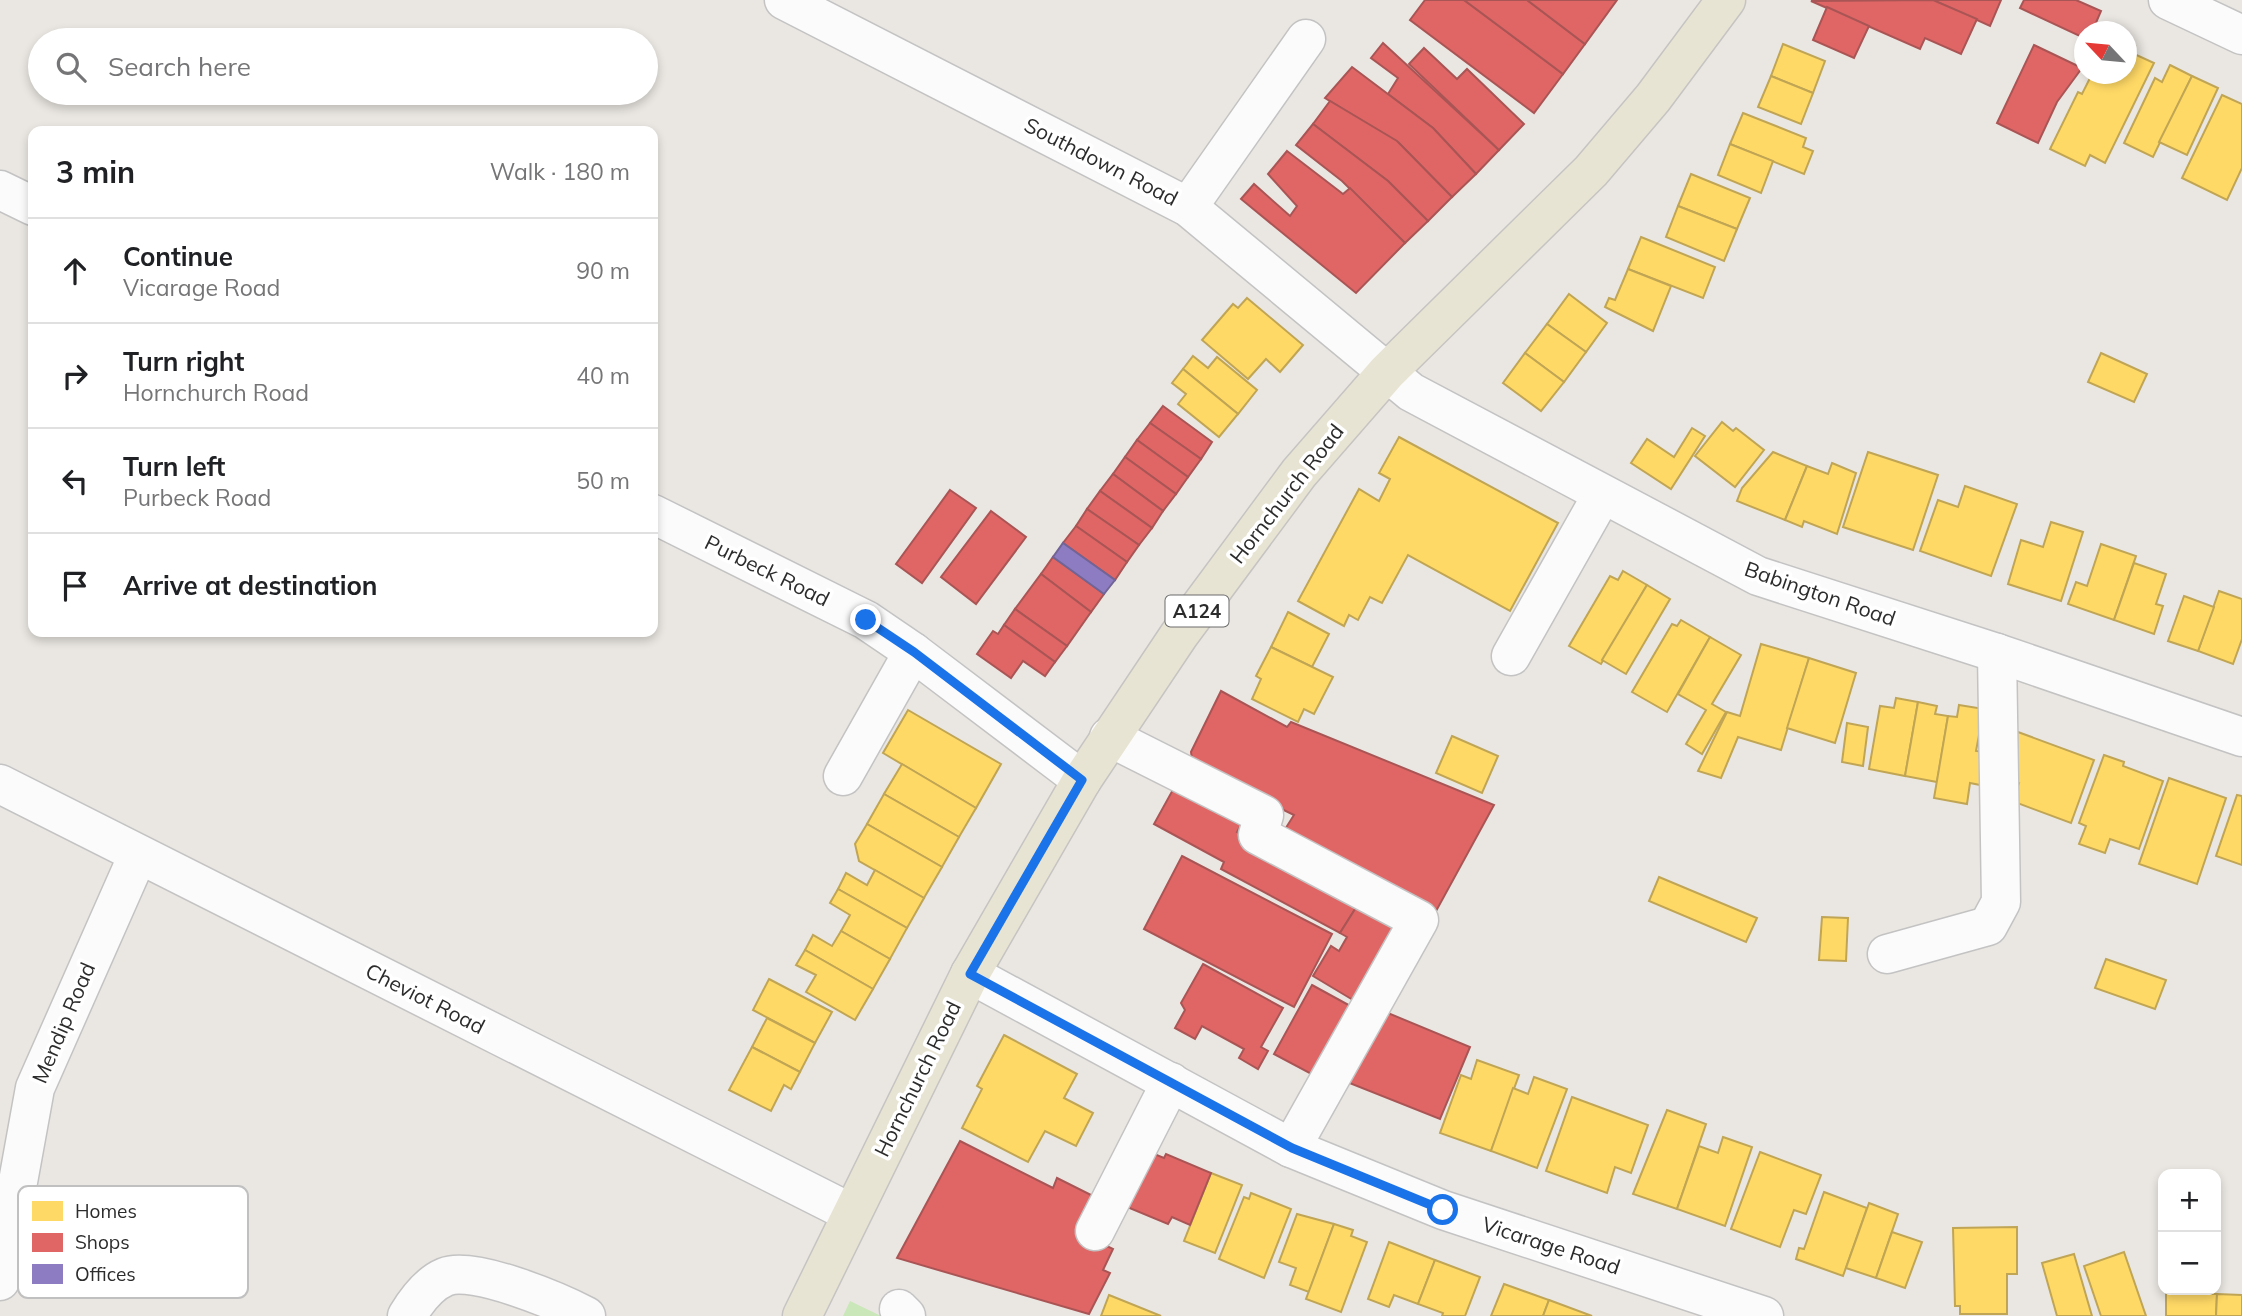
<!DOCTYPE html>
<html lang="en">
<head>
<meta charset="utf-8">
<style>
	:root { --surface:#fff; --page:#f2f2f2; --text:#202124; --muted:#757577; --line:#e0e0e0 }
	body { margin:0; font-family:Mulish,sans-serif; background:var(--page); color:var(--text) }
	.controls { position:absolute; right:21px; bottom:21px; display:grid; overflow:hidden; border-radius:14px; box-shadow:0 4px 10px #0003 }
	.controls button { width:63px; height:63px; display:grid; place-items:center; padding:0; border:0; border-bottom:2px solid var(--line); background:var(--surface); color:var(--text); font:35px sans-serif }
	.compass { position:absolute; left:2074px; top:21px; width:63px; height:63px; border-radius:50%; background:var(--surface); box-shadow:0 4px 10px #0003; rotate:296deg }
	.stop { position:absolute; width:21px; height:21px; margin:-16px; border:5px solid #1a73e8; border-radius:50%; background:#fff }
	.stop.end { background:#1a73e8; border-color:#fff; box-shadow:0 2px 7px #0008 }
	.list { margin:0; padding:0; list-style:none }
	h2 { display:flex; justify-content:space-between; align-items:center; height:91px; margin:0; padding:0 28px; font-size:30px }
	h2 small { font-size:23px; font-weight:400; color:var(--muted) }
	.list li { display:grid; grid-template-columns:46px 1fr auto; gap:21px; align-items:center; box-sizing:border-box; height:105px; padding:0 28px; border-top:2px solid var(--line) }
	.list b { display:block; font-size:26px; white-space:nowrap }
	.list p { margin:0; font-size:23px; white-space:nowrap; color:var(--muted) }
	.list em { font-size:23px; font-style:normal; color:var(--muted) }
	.icon { flex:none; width:38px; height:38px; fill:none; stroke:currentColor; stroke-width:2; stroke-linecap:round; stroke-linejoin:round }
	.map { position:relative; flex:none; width:2242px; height:1316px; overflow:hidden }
	.search { position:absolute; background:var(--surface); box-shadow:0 4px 10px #0003; left:28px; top:28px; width:630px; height:77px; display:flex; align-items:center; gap:18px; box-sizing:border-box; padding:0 24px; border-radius:38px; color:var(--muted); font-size:26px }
	.panel { position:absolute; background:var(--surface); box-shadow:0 4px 10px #0003; left:28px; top:126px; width:630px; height:511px; border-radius:14px }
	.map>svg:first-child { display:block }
	.green { fill:#cae7b9 }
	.homes { fill:#ffd966; stroke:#c0a555; stroke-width:2 }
	.shops { fill:#e06666; stroke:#a55; stroke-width:2 }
	.offices { fill:#8e7cc3; stroke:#716496; stroke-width:2 }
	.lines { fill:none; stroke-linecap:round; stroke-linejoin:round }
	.minor-casing { stroke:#c4c3c3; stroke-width:41 }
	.major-casing { stroke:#c6c4c2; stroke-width:41 }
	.minor { stroke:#fcfbfb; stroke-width:38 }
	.major { stroke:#e8e4d4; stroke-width:38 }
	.route { stroke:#1a73e8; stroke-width:9 }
	.labels { text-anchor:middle; stroke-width:7; stroke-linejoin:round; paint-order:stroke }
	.shield { fill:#fff; stroke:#6b6b6b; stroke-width:2 }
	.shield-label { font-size:19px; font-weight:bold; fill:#2c2c2c }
	.street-label { font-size:21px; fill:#2c2c2c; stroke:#fff }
	.key { fill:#fff; stroke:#c0c0c0; stroke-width:2 }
	.key-label { font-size:19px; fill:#2c2c2c }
</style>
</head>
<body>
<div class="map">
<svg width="2242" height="1316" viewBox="0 0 2242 1316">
	<rect width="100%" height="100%" fill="#eae7e2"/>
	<!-- green -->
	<polygon class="green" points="850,1301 881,1316 843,1316"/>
	<!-- homes -->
	<g class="homes">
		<polygon points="2126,42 2135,46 2132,53 2154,63 2105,163 2090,155 2085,166 2050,149 2078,92 2082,94 2092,74 2126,74"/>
		<polygon points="1783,44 1825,61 1813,93 1771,76"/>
		<polygon points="2170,65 2192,76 2153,157 2124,143 2155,78 2162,82"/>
		<polygon points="1771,76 1813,93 1801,124 1758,107"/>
		<polygon points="2192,76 2218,88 2187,155 2159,142"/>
		<polygon points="2222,95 2242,104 2242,168 2227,200 2182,178"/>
		<polygon points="1743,113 1806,138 1803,147 1813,151 1804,174 1730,144"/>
		<polygon points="1730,144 1773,161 1761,193 1718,175"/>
		<polygon points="1691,174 1750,198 1737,229 1678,206"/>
		<polygon points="1678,206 1737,229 1724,261 1666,237"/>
		<polygon points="1641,237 1715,267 1703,298 1628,269"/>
		<polygon points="1628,269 1671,286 1653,331 1605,307 1609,298 1615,300"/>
		<polygon points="1569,294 1607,323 1586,352 1547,324"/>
		<polygon points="1247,298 1303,345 1280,372 1266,359 1248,379 1202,340 1233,304 1238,308"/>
		<polygon points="1547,324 1586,352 1564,382 1525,353"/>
		<polygon points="1525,353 1564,382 1541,411 1503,383"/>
		<polygon points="2101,353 2147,374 2134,402 2088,382"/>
		<polygon points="1193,356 1208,368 1217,357 1257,390 1238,414 1183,369"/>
		<polygon points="1183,369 1238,414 1219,437 1178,404 1186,394 1172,383"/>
		<polygon points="1722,422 1733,431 1736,428 1764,450 1735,487 1695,456"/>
		<polygon points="1692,428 1705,436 1671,489 1631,463 1647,439 1674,457"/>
		<polygon points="1399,437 1558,523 1510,611 1408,555 1382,603 1370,597 1358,620 1349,615 1344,626 1298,601 1359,489 1379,501 1390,479 1379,473"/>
		<polygon points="1773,452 1807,466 1785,520 1737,501 1742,488"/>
		<polygon points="1868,452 1938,475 1913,550 1843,527"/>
		<polygon points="1832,463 1856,473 1837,534 1804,521 1802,527 1785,520 1807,466 1828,474"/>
		<polygon points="1965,486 2017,504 1991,576 1920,551 1938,500 1958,507"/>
		<polygon points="2051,522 2083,532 2061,601 2008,584 2021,540 2043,547"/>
		<polygon points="2101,544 2136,556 2114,620 2068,604 2076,582 2087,586"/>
		<polygon points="2134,563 2166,574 2156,604 2163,606 2154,634 2114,620"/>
		<polygon points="1623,571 1647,585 1601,664 1569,646 1610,576 1618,580"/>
		<polygon points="1647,585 1670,599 1626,674 1602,660"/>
		<polygon points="2219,591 2242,599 2242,639 2233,664 2198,651"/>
		<polygon points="2184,596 2214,607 2198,651 2168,641"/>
		<polygon points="1288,612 1329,634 1312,667 1271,647"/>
		<polygon points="1681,620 1710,637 1667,712 1632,692 1672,624 1677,626"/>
		<polygon points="1710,637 1741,655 1712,704 1726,712 1702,754 1686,744 1706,710 1678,694"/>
		<polygon points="1761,644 1809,658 1781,750 1738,737 1721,778 1698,771 1727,712 1740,716"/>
		<polygon points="1271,647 1333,677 1314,714 1304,709 1298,722 1252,699 1261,679 1256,676"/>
		<polygon points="1809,658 1856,673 1835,743 1787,728"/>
		<polygon points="1896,698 1918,702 1905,776 1869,769 1880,706 1894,708"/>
		<polygon points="1918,702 1937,706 1935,714 1948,716 1937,782 1905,776"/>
		<polygon points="1959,705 1984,709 1976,751 1991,753 1985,786 1970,783 1967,804 1934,798 1948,716 1957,717"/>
		<polygon points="908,710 1001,764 976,808 883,753"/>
		<polygon points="1847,723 1868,727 1863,766 1842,762"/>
		<polygon points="2007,728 2094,760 2071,823 2012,801 2019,783 2010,780"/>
		<polygon points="1452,736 1498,756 1482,793 1436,773"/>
		<polygon points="2104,755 2124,762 2123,766 2163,781 2139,849 2110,839 2105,853 2079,844 2086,826 2079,823"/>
		<polygon points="902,764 976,808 959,837 884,794"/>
		<polygon points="2169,778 2226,798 2197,884 2139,864"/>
		<polygon points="884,794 959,837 942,867 867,824"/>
		<polygon points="2237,795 2242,796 2242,865 2216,856"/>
		<polygon points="867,824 942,867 924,898 859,861 855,844"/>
		<polygon points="875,870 924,898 907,928 838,889 846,873 867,885"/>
		<polygon points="1659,877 1757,918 1746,942 1649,901"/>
		<polygon points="838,889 907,928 890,959 841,931 850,915 830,903"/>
		<polygon points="1822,917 1848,918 1846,961 1819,960"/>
		<polygon points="841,931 890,959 873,989 805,950 813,935 832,946"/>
		<polygon points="805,950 873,989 855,1020 806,992 816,975 796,965"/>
		<polygon points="2106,959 2166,980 2155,1009 2095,988"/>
		<polygon points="769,979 832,1012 815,1043 753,1010"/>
		<polygon points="767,1018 815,1043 800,1072 752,1047"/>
		<polygon points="1004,1035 1077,1074 1064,1098 1093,1113 1076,1146 1045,1131 1028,1162 962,1128 982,1089 977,1086"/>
		<polygon points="752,1047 800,1072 791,1089 784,1085 771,1111 729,1090"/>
		<polygon points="1477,1060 1519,1075 1491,1151 1440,1133 1461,1075 1471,1079"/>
		<polygon points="1534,1077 1567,1089 1537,1168 1491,1151 1513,1088 1528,1094"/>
		<polygon points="1572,1097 1648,1125 1631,1173 1615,1167 1607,1193 1546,1171"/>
		<polygon points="1667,1110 1706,1124 1677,1209 1633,1194"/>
		<polygon points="1723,1137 1752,1147 1725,1226 1677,1209 1699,1146 1718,1153"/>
		<polygon points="1760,1152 1821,1175 1806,1214 1794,1210 1780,1247 1731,1229"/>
		<polygon points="1211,1173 1242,1185 1215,1253 1184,1241"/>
		<polygon points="1824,1192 1867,1208 1843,1276 1796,1259 1799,1248 1804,1249"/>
		<polygon points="1251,1193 1291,1209 1264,1278 1219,1259 1244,1197 1249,1199"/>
		<polygon points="1869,1203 1898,1214 1876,1278 1846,1268"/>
		<polygon points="1297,1214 1334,1224 1309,1292 1290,1285 1296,1268 1279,1262"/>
		<polygon points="1334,1224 1353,1230 1351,1236 1367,1242 1341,1312 1306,1299"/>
		<polygon points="2017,1227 2017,1274 2007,1274 2007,1314 1960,1314 1960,1306 1955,1306 1953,1228"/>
		<polygon points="1892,1232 1922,1242 1905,1288 1876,1278"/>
		<polygon points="1389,1242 1435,1260 1418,1304 1394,1295 1389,1307 1368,1299"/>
		<polygon points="2124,1252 2146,1316 2101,1316 2084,1266"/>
		<polygon points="2074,1254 2092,1316 2057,1316 2042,1263"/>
		<polygon points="1435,1260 1480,1277 1465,1316 1442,1316 1443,1313 1418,1304"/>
		<polygon points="1504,1284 1549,1300 1543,1316 1491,1316"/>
		<polygon points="2166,1292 2217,1294 2216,1316 2166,1316"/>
		<polygon points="2217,1294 2242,1295 2242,1316 2216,1316"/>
		<polygon points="1109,1295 1161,1316 1101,1316"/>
		<polygon points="1549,1300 1592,1316 1543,1316"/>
	</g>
	<!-- shops -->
	<g class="shops">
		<polygon points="1425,0 1464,0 1563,74 1534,113 1410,20"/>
		<polygon points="1464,0 1527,0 1585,44 1563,74"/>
		<polygon points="1527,0 1617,0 1585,44"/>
		<polygon points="1933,0 2001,0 1990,26"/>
		<polygon points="1933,0 1977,19 1961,54 1925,38 1920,49 1811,1"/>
		<polygon points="2024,0 2076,0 2101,11 2092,32 2084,32 2084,38 2020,8"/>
		<polygon points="1827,7 1869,26 1854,58 1813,40"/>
		<polygon points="1383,43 1499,150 1476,174 1433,128 1388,94 1398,78 1371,58"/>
		<polygon points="2034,45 2082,68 2057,102 2038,143 1997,123"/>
		<polygon points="1424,48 1457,79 1467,69 1524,124 1499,150 1409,64"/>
		<polygon points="1352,67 1433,128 1476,174 1452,197 1399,143 1325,98"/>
		<polygon points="1330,101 1397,141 1452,197 1428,221 1388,181 1313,124"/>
		<polygon points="1313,124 1388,181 1428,221 1405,243 1342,181 1296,145"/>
		<polygon points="1287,151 1343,194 1350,188 1405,243 1356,293 1241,199 1254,184 1290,216 1297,206 1268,174"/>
		<polygon points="1163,406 1212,442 1201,459 1150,423"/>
		<polygon points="1150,423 1201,459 1188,477 1137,440"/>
		<polygon points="1137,440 1188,477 1176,494 1125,457"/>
		<polygon points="1125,457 1176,494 1163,511 1113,474"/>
		<polygon points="1113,474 1163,511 1152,528 1100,491"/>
		<polygon points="950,490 976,508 922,583 896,564"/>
		<polygon points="1100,491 1152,528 1139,545 1087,509"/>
		<polygon points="1087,509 1139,545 1127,562 1076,526"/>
		<polygon points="991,511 1026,537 976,604 941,577"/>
		<polygon points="1076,526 1127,562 1115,580 1063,543"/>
		<polygon points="1053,557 1104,594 1091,612 1041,574"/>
		<polygon points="1041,574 1091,612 1067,646 1015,609"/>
		<polygon points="1015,609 1067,646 1055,662 1004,625"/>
		<polygon points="1004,625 1055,662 1045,676 1023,661 1011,678 977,654 993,631 998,634"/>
		<polygon points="1221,691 1287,727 1291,722 1494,805 1435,913 1282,834 1294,815 1193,766 1191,752"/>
		<polygon points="1175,786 1243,821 1237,832 1362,898 1340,933 1221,869 1224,862 1154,824"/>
		<polygon points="1182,856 1332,934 1294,1007 1144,929"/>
		<polygon points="1362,898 1405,924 1358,1003 1313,976 1331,946 1339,951 1347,937 1340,933"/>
		<polygon points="1203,964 1283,1008 1261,1047 1268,1051 1258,1069 1239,1058 1244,1049 1202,1026 1195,1039 1175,1028 1185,1010 1181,1003"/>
		<polygon points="1312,985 1354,1008 1317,1077 1274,1054"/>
		<polygon points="1383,1011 1470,1047 1440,1119 1342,1080"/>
		<polygon points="960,1141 1053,1188 1057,1178 1105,1202 1088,1237 1113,1249 1103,1270 1110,1273 1089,1314 897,1258"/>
		<polygon points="1149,1152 1164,1158 1166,1154 1211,1173 1190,1225 1172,1217 1168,1224 1127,1207"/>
	</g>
	<!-- offices -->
	<polygon class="offices" points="1063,543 1115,580 1104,594 1053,557"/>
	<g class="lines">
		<!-- minor casing -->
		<g class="minor-casing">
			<g id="minor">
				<polyline points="784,0 1188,207 1411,392 1758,576 1997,653 2242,737"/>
				<polyline points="2168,0 2242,35"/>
				<polyline points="0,190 33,206"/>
				<polyline points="1188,207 1306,39"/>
				<polyline points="653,514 866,620 913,652 1082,780"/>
				<polyline points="1511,656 1602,495"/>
				<polyline points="1109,737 1264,815 1258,835 1419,920 1291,1148"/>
				<polyline points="843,776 913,652"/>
				<polyline points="0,784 851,1213"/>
				<polyline points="1887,954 1988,926 2001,902 1997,653"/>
				<polyline points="970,974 1291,1148 1443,1210 1764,1316"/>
				<polyline points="1095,1231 1171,1082"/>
				<polyline points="0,1281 35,1088 138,855"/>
				<polyline points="899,1309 906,1316"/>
				<path d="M 407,1316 C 416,1301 428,1284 445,1277 C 473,1265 559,1302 586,1316"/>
			</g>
		</g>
		<!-- major casing -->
		<g class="major-casing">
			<polyline id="major" points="802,1316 970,974 1082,780 1179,635 1299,473 1387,372 1591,171 1653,98 1726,0"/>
		</g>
		<!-- minor -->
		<use href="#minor" class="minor"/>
		<!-- major -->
		<use href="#major" class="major"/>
	</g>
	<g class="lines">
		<!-- route -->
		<polyline class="route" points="866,620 914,652 1082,780 970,974 1292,1148 1443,1210"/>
	</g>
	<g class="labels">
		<!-- shield labels -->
		<rect class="shield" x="1165.5" y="595.5" width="63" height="31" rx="5"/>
		<g class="shield-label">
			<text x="1197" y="618">A124</text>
		</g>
		<!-- street labels -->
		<g class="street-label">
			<text transform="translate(1101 162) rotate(27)" y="7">Southdown Road</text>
			<text transform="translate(1287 494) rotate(-52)" y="7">Hornchurch Road</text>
			<text transform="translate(767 571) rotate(26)" y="7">Purbeck Road</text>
			<text transform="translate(1820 594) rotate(19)" y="7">Babington Road</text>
			<text transform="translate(425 999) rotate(27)" y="7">Cheviot Road</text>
			<text transform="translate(64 1023) rotate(-67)" y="7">Mendip Road</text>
			<text transform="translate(918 1079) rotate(-64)" y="7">Hornchurch Road</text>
			<text transform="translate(1551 1246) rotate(18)" y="7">Vicarage Road</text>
		</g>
	</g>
	<!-- legend -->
	<rect x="18" y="1186" width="230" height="112" rx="10" class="key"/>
	<rect x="32" y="1201" width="31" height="20" fill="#ffd966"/>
	<rect x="32" y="1233" width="31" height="19" fill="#e06666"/>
	<rect x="32" y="1264" width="31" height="20" fill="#8e7cc3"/>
	<g class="key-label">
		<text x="75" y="1218">Homes</text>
		<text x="75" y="1249">Shops</text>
		<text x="75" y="1281">Offices</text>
	</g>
</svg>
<div class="controls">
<button>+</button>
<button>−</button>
</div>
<svg class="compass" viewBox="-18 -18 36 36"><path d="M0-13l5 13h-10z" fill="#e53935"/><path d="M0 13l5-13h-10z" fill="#757577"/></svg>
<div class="stop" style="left:1443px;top:1210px"></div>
<div class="stop end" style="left:866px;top:620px"></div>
<div class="search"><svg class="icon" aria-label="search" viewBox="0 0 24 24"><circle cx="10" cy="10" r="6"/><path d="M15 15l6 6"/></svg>Search here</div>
<section class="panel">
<h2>3 min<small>Walk · 180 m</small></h2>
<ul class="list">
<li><svg class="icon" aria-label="ahead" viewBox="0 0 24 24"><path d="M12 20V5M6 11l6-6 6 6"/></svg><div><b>Continue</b><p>Vicarage Road</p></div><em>90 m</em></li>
<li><svg class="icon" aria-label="right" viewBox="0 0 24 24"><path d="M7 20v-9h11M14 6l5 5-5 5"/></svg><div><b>Turn right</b><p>Hornchurch Road</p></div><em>40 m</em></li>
<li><svg class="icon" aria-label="left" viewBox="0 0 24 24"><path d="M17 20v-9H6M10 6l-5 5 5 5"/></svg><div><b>Turn left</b><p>Purbeck Road</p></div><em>50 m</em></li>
<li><svg class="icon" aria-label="arrive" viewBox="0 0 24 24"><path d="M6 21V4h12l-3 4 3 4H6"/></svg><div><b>Arrive at destination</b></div></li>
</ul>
</section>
</div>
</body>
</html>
